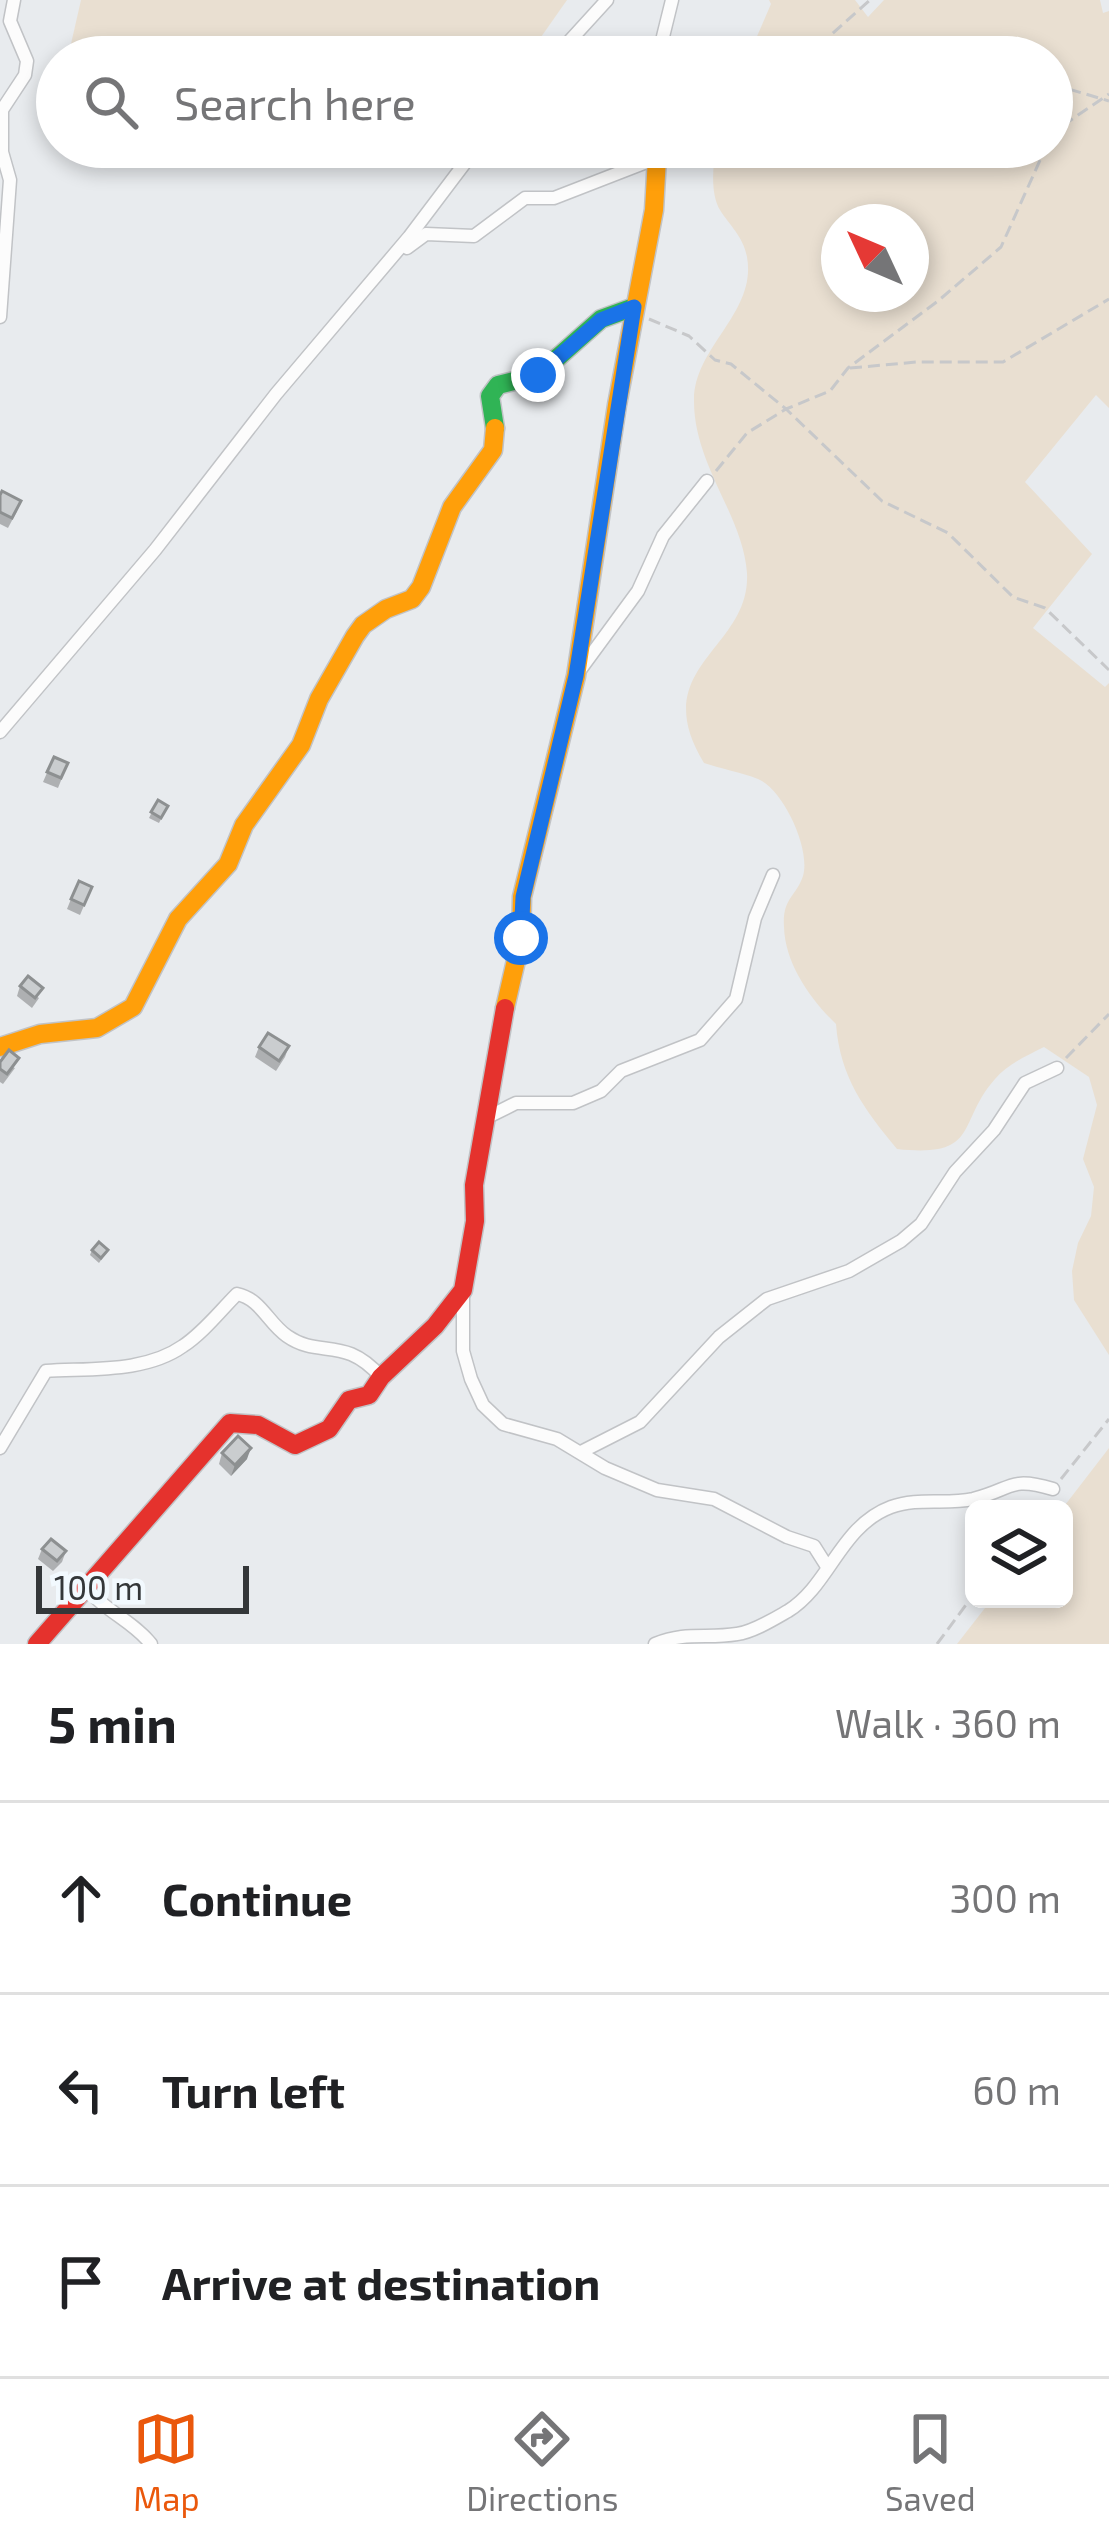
<!DOCTYPE html>
<html lang="en">
<head>
<meta charset="utf-8">
<style>
	:root { --surface:#fff; --page:#f2f2f2; --text:#202124; --muted:#757577; --line:#e0e0e0; --accent:#ea580c }
	body { margin:0; font-family:"Exo 2",sans-serif; background:var(--page); color:var(--text) }
	.controls { position:absolute; right:36px; bottom:36px; display:grid; overflow:hidden; border-radius:18px; box-shadow:0 6px 18px #0003 }
	.controls button { width:108px; height:108px; display:grid; place-items:center; padding:0; border:0; border-bottom:3px solid var(--line); background:var(--surface); color:var(--text); font:60px sans-serif }
	.compass { position:absolute; left:821px; top:204px; width:108px; height:108px; border-radius:50%; background:var(--surface); box-shadow:0 6px 18px #0003; rotate:314deg }
	.scale { position:absolute; left:36px; bottom:30px; width:213px; box-sizing:border-box; padding-left:12px; border:6px solid #343739; border-top:0; font-size:33px; line-height:42px; white-space:nowrap; color:#343739; -webkit-text-stroke:9px #f2f9fe; paint-order:stroke }
	.stop { position:absolute; width:36px; height:36px; margin:-27px; border:9px solid #1a73e8; border-radius:50%; background:#fff }
	.stop.end { background:#1a73e8; border-color:#fff; box-shadow:0 3px 12px #0008 }
	.list { margin:0; padding:0; list-style:none }
	h2 { display:flex; justify-content:space-between; align-items:center; height:156px; margin:0; padding:0 48px; font-size:51px }
	h2 small { font-size:39px; font-weight:400; color:var(--muted) }
	.list li { display:grid; grid-template-columns:78px 1fr auto; gap:36px; align-items:center; box-sizing:border-box; height:192px; padding:0 48px; border-top:3px solid var(--line) }
	.list b { display:block; font-size:45px; white-space:nowrap }
	.list em { font-size:39px; font-style:normal; color:var(--muted) }
	.icon { flex:none; width:66px; height:66px; fill:none; stroke:currentColor; stroke-width:2; stroke-linecap:round; stroke-linejoin:round }
	.map { position:relative; flex:none; width:1109px; height:1644px; overflow:hidden }
	.search { position:absolute; background:var(--surface); box-shadow:0 6px 18px #0003; left:36px; right:36px; top:36px; height:132px; display:flex; align-items:center; gap:30px; box-sizing:border-box; padding:0 42px; border-radius:66px; color:var(--muted); font-size:45px }
	.sheet { height:732px; background:var(--surface) }
	nav { display:flex; justify-content:space-around; align-items:center; box-sizing:border-box; height:168px; border-top:3px solid var(--line); background:var(--surface); font-size:33px; color:var(--muted) }
	nav a { display:grid; justify-items:center; gap:6px }
	nav .on { color:var(--accent) }
	.map>svg:first-child { display:block }
	.green { fill:#e9dfd1; fill-rule:evenodd }
	.lines { fill:none; stroke-linecap:round; stroke-linejoin:round }
	.street-casing { stroke:#c1c3c6; stroke-width:15 }
	.fast-casing { stroke:#c1c3c6; stroke-width:21 }
	.slow-casing { stroke:#c1c3c6; stroke-width:21 }
	.jam-casing { stroke:#c1c3c6; stroke-width:21 }
	.path { stroke:#c7c8ca; stroke-width:3; stroke-dasharray:12 6; stroke-linecap:butt }
	.street { stroke:#fcfcfc; stroke-width:12 }
	.fast { stroke:#30b455; stroke-width:18 }
	.slow { stroke:#ff9f0a; stroke-width:18 }
	.jam { stroke:#e5322d; stroke-width:18 }
	.wall { fill:#aeb0b2 }
	.shaded-wall { fill:#8d9091 }
	.building { fill:#cacdcf; stroke:#8d9091; stroke-width:3 }
	.route { stroke:#1a73e8; stroke-width:15 }
</style>
</head>
<body>
<div class="map">
<svg width="1109" height="1644" viewBox="0 0 1109 1644">
	<rect width="100%" height="100%" fill="#e8ebee"/>
	<!-- green -->
	<g class="green">
		<polygon points="81,0 567,0 527,57 68,57"/>
		<path d="M 769,0 L 855,0 L 868,17 L 884,0 L 1100,0 L 1103,13 L 1109,11 L 1109,408 L 1096,395 L 1025,482 L 1092,554 L 1033,628 L 1105,687 L 1109,683 L 1109,1355 L 1074,1300 L 1072,1271 L 1078,1243 L 1091,1216 L 1094,1187 L 1083,1159 L 1097,1105 L 1089,1077 L 1044,1047 C 1026,1056 1008,1064 995,1079 C 956,1123 981,1158 897,1149 C 864,1109 840,1077 836,1024 C 811,1000 785,964 784,927 C 782,898 796,897 803,876 C 811,849 783,789 758,779 C 741,772 721,769 704,763 C 645,666 751,650 747,573 C 743,515 693,464 694,399 C 695,346 757,312 747,257 C 743,236 730,226 720,210 C 710,193 713,166 716,147 L 1052,147 L 1052,57 L 748,57 L 771,4 ZM 839,222 L 911,222 L 911,294 L 839,294 Z"/>
		<polygon points="1109,1448 1109,1644 957,1644 992,1599 1064,1599 1062,1509"/>
	</g>
	<g class="lines">
		<!-- street casing -->
		<g class="street-casing">
			<g id="street">
				<polyline points="555,57 607,0"/>
				<polyline points="658,57 672,0"/>
				<polyline points="407,248 426,234 474,236 525,198 554,198 657,158 693,152 700,147"/>
				<polyline points="0,317 10,180 2,152 2,110 25,75 27,61 10,21 14,0"/>
				<polyline points="580,670 638,591 663,536 707,481"/>
				<polyline points="0,732 155,550 276,394 409,237 477,147"/>
				<polyline points="488,1117 516,1103 573,1103 601,1091 621,1071 700,1040 736,999 755,918 773,875"/>
				<polyline points="463,1291 463,1351 471,1379 483,1405 503,1424 557,1439 605,1468 657,1490 714,1499 787,1537 814,1546 826,1565"/>
				<path d="M 0,1448 L 46,1371 C 90,1368 145,1373 183,1346 C 203,1333 220,1311 237,1294 C 261,1299 268,1323 287,1336 C 320,1359 344,1335 381,1377"/>
				<polyline points="581,1452 640,1422 719,1337 767,1299 849,1271 901,1241 921,1224 955,1172 994,1130 1025,1083 1057,1068"/>
				<path d="M 85,1585 C 103,1611 132,1620 151,1644"/>
				<path d="M 655,1644 C 687,1631 706,1639 737,1634 C 753,1632 774,1619 788,1611 C 830,1585 840,1526 891,1507 C 918,1497 946,1505 973,1499 C 1013,1489 1009,1476 1053,1489"/>
			</g>
		</g>
		<!-- fast casing -->
		<g class="fast-casing">
			<polyline id="fast" points="495,428 490,396 498,385 538,375 601,319 634,307"/>
		</g>
		<!-- slow casing -->
		<g class="slow-casing">
			<g id="slow">
				<polyline points="505,1008 521,939 522,897 576,676 617,405 654,210 657,158 653,147"/>
				<polyline points="0,1047 40,1034 97,1028 133,1007 178,919 228,864 244,825 301,745 319,699 355,636 363,625 386,609 412,599 421,587 452,507 493,450 495,428"/>
			</g>
		</g>
		<!-- jam casing -->
		<g class="jam-casing">
			<polyline id="jam" points="37,1644 230,1423 258,1425 295,1445 329,1429 349,1400 369,1395 381,1377 435,1326 463,1290 475,1221 474,1185 505,1008"/>
		</g>
		<!-- path -->
		<g class="path">
			<polyline points="806,57 870,0"/>
			<polyline points="1052,84 1109,101"/>
			<polyline points="1052,140 1065,124 1109,94"/>
			<polyline points="649,319 689,336 715,360 731,364 786,409 882,501 948,533 1013,597 1045,608 1109,670"/>
			<polyline points="850,368 917,362 1003,362 1109,299"/>
			<polyline points="716,471 747,433 786,409 830,391 848,368 938,301 1001,247 1046,147"/>
			<polyline points="1066,1058 1109,1014"/>
			<polyline points="1061,1479 1109,1419"/>
			<polyline points="937,1644 974,1594"/>
		</g>
		<!-- street -->
		<use href="#street" class="street"/>
		<!-- fast -->
		<use href="#fast" class="fast"/>
		<!-- slow -->
		<use href="#slow" class="slow"/>
		<!-- jam -->
		<use href="#jam" class="jam"/>
	</g>
	<!-- wall -->
	<g class="wall">
		<polygon points="0,495 17,511 8,528 0,524"/>
		<polygon points="54,757 68,763 58,788 43,782"/>
		<polygon points="158,800 168,806 159,823 149,818"/>
		<polygon points="92,887 80,915 67,909 71,899"/>
		<polygon points="20,986 39,998 32,1008 17,996"/>
		<polygon points="289,1046 285,1057 276,1071 255,1057 259,1047"/>
		<polygon points="0,1062 15,1068 3,1084 0,1082"/>
		<polygon points="92,1250 108,1250 99,1263 90,1255"/>
		<polygon points="222,1453 247,1459 231,1476 219,1464"/>
		<polygon points="42,1549 66,1551 62,1562 53,1571 38,1559"/>
	</g>
	<!-- shaded-wall -->
	<polygon class="shaded-wall" points="251,1448 247,1459 231,1476 235,1465"/>
	<!-- building -->
	<g class="building">
		<polygon points="2,491 21,501 12,518 0,512 0,495"/>
		<polygon points="54,757 68,763 61,778 47,772"/>
		<polygon points="158,800 168,806 161,818 151,812"/>
		<polygon points="79,881 92,887 84,905 71,899"/>
		<polygon points="28,976 43,988 35,998 20,986"/>
		<polygon points="268,1033 289,1046 279,1061 259,1047"/>
		<polygon points="9,1050 19,1058 7,1074 0,1069 0,1062"/>
		<polygon points="99,1242 108,1250 101,1258 92,1250"/>
		<polygon points="238,1436 251,1448 235,1465 222,1453"/>
		<polygon points="51,1539 66,1551 57,1561 42,1549"/>
	</g>
	<g class="lines">
		<!-- route -->
		<polyline class="route" points="521,938 523,897 576,676 634,307 601,320 538,375"/>
	</g>
</svg>
<div class="controls">
<button><svg class="icon" aria-label="layers" viewBox="0 0 24 24"><path d="M12 4l9 5-9 5-9-5zM3 14l9 5 9-5"/></svg></button>
</div>
<svg class="compass" viewBox="-18 -18 36 36"><path d="M0-13l5 13h-10z" fill="#e53935"/><path d="M0 13l5-13h-10z" fill="#757577"/></svg>
<div class="scale">100 m</div>
<div class="stop" style="left:521px;top:938px"></div>
<div class="stop end" style="left:538px;top:375px"></div>
<div class="search"><svg class="icon" aria-label="search" viewBox="0 0 24 24"><circle cx="10" cy="10" r="6"/><path d="M15 15l6 6"/></svg>Search here</div>
</div>
<section class="sheet">
<h2>5 min<small>Walk · 360 m</small></h2>
<ul class="list">
<li><svg class="icon" aria-label="ahead" viewBox="0 0 24 24"><path d="M12 20V5M6 11l6-6 6 6"/></svg><div><b>Continue</b></div><em>300 m</em></li>
<li><svg class="icon" aria-label="left" viewBox="0 0 24 24"><path d="M17 20v-9H6M10 6l-5 5 5 5"/></svg><div><b>Turn left</b></div><em>60 m</em></li>
<li><svg class="icon" aria-label="arrive" viewBox="0 0 24 24"><path d="M6 21V4h12l-3 4 3 4H6"/></svg><div><b>Arrive at destination</b></div></li>
</ul>
</section>
<nav>
<a class="on"><svg class="icon" aria-label="map" viewBox="0 0 24 24"><path d="M3 6l6-2 6 2 6-2v14l-6 2-6-2-6 2zM9 4v14M15 6v14"/></svg>Map</a>
<a><svg class="icon" aria-label="directions" viewBox="0 0 24 24"><path d="M12 3l9 9-9 9-9-9zM9 14v-3h6M13 9l2 2-2 2"/></svg>Directions</a>
<a><svg class="icon" aria-label="saved" viewBox="0 0 24 24"><path d="M7 4h10v16l-5-4-5 4z"/></svg>Saved</a>
</nav>
</body>
</html>
